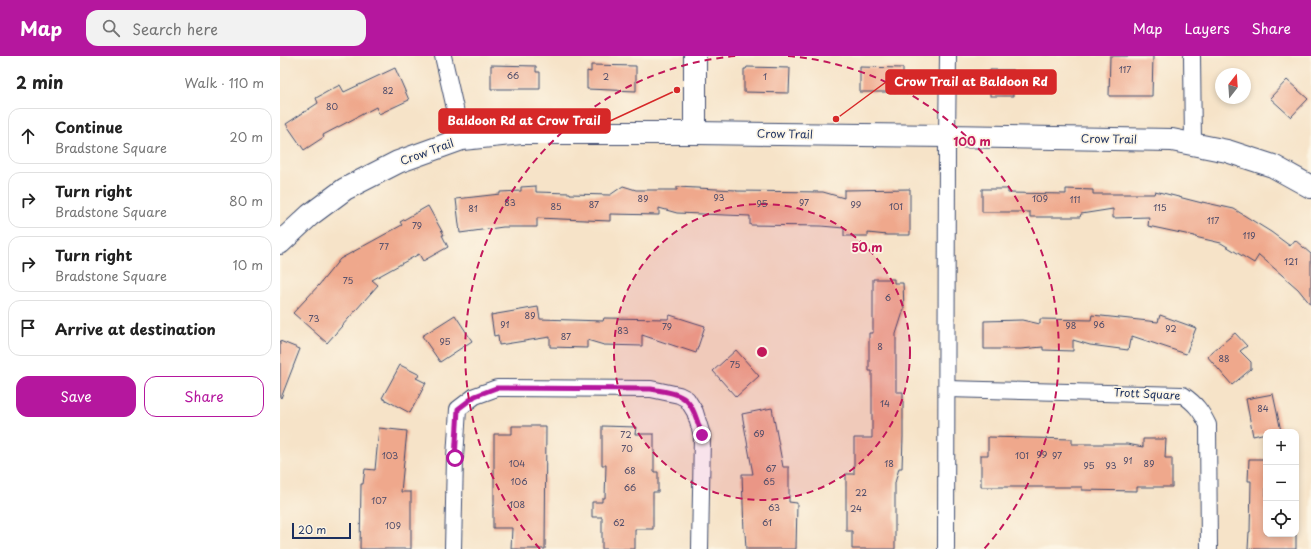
<!DOCTYPE html>
<html lang="en">
<head>
<meta charset="utf-8">
<style>
	:root { --surface:#fff; --page:#f2f2f2; --text:#222; --muted:#767676; --line:#e0e0e0; --accent:#b5179e }
	body { margin:0; font-family:"Playpen Sans",sans-serif; background:var(--page); color:var(--text) }
	.controls { position:absolute; right:12px; bottom:12px; display:grid; overflow:hidden; border-radius:8px; box-shadow:0 2px 6px #0003 }
	.controls button { width:36px; height:36px; display:grid; place-items:center; padding:0; border:0; border-bottom:1px solid var(--line); background:var(--surface); color:var(--text); font:20px sans-serif }
	.compass { position:absolute; left:935px; top:12px; width:36px; height:36px; border-radius:50%; background:var(--surface); box-shadow:0 2px 6px #0003; rotate:17deg }
	.scale { position:absolute; left:12px; bottom:10px; width:59px; box-sizing:border-box; padding-left:4px; border:2px solid #1b2f5e; border-top:0; font-size:11px; line-height:14px; white-space:nowrap; color:#1b2f5e; -webkit-text-stroke:3px #fcf5e5; paint-order:stroke }
	.stop { position:absolute; width:12px; height:12px; margin:-9px; border:3px solid #b5179e; border-radius:50%; background:#fff }
	.stop.end { background:#b5179e; border-color:#fff; box-shadow:0 1px 4px #0008 }
	.list { margin:0; padding:0; list-style:none }
	h2 { display:flex; justify-content:space-between; align-items:center; height:52px; margin:0; padding:0 16px; font-size:17px }
	h2 small { font-size:13px; font-weight:400; color:var(--muted) }
	.list li { display:grid; grid-template-columns:26px 1fr auto; gap:12px; align-items:center; box-sizing:border-box; height:56px; margin:0 8px 8px; padding:0 8px; border:1px solid var(--line); border-radius:12px }
	.list b { display:block; font-size:15px; white-space:nowrap }
	.list p { margin:0; font-size:13px; white-space:nowrap; color:var(--muted) }
	.list em { font-size:13px; font-style:normal; color:var(--muted) }
	.actions { display:flex; gap:8px; padding:12px 16px }
	.actions a { flex:1; padding:9px 0; border:1px solid var(--accent); border-radius:12px; text-align:center; font-size:14px; color:var(--accent) }
	.actions .main { background:var(--accent); color:#fff }
	.icon { flex:none; width:22px; height:22px; fill:none; stroke:currentColor; stroke-width:2; stroke-linecap:round; stroke-linejoin:round }
	.map { position:relative; flex:none; width:1031px; height:493px; overflow:hidden }
	header { display:flex; align-items:center; gap:24px; box-sizing:border-box; height:56px; padding:0 20px; background:var(--accent); color:#fff }
	header strong { font-size:19px }
	nav { display:flex; gap:22px; margin-inline-start:auto; font-size:14px }
	.search { width:280px; height:36px; background:var(--page); display:flex; align-items:center; gap:10px; box-sizing:border-box; padding:0 14px; border-radius:12px; color:var(--muted); font-size:15px }
	main { display:flex }
	aside { flex:1; background:var(--surface) }
	.map>svg:first-child { display:block }
	.building { fill:#efa88c }
	.lines { fill:none; stroke-linecap:round; stroke-linejoin:round }
	.street-casing { stroke:#3c4a6e; stroke-width:18 }
	.secondary-casing { stroke:#3c4a6e; stroke-width:24 }
	.street { stroke:#fff; stroke-width:16 }
	.secondary { stroke:#fff; stroke-width:22 }
	.route { stroke:#b5179e; stroke-width:5 }
	.ring { fill:none; stroke:#c2185b; stroke-width:2; stroke-dasharray:7 5 }
	.labels { text-anchor:middle; stroke-width:3.5; stroke-linejoin:round; paint-order:stroke }
	.number-label { font-size:9px; fill:#504d6a }
	.street-label { font-size:11px; fill:#1b2f5e; stroke:#fcf5e5 }
	.centre { fill:#c2185b; stroke:#fcf5e5; stroke-width:2 }
	.ring-label { font-size:12px; text-anchor:middle; font-weight:bold; fill:#c2185b; stroke:#fcf5e5; stroke-width:3.5; stroke-linejoin:round; paint-order:stroke }
	.leader { fill:none; stroke:#d62828; stroke-width:1.5 }
	.callout-dot { fill:#d62828; stroke:#fcf5e5; stroke-width:1.5 }
	.callout { fill:#d62828; stroke:#d62828; stroke-width:1.5 }
	.callout-label { font-size:12px; text-anchor:middle; font-weight:bold; fill:#fff }
</style>
</head>
<body>
<header>
<strong>Map</strong>
<div class="search"><svg class="icon" aria-label="search" viewBox="0 0 24 24"><circle cx="10" cy="10" r="6"/><path d="M15 15l6 6"/></svg>Search here</div>
<nav><a>Map</a><a>Layers</a><a>Share</a></nav>
</header>
<main>
<aside>
<h2>2 min<small>Walk · 110 m</small></h2>
<ul class="list">
<li><svg class="icon" aria-label="ahead" viewBox="0 0 24 24"><path d="M12 20V5M6 11l6-6 6 6"/></svg><div><b>Continue</b><p>Bradstone Square</p></div><em>20 m</em></li>
<li><svg class="icon" aria-label="right" viewBox="0 0 24 24"><path d="M7 20v-9h11M14 6l5 5-5 5"/></svg><div><b>Turn right</b><p>Bradstone Square</p></div><em>80 m</em></li>
<li><svg class="icon" aria-label="right" viewBox="0 0 24 24"><path d="M7 20v-9h11M14 6l5 5-5 5"/></svg><div><b>Turn right</b><p>Bradstone Square</p></div><em>10 m</em></li>
<li><svg class="icon" aria-label="arrive" viewBox="0 0 24 24"><path d="M6 21V4h12l-3 4 3 4H6"/></svg><div><b>Arrive at destination</b></div></li>
</ul>
<div class="actions"><a class="main">Save</a><a>Share</a></div>
</aside>
<div class="map">
<svg width="1031" height="493" viewBox="0 0 1031 493">
	<rect width="100%" height="100%" fill="#fcf5e5"/>
	<filter id="ink" filterUnits="userSpaceOnUse"><feTurbulence type="fractalNoise" baseFrequency=".025" numOctaves="2"/><feDisplacementMap in="SourceGraphic" scale="8" xChannelSelector="R" yChannelSelector="G"/><feConvolveMatrix kernelMatrix="1 2 1 2 8 2 1 2 1" color-interpolation-filters="sRGB"/></filter>
	<filter id="wash" filterUnits="userSpaceOnUse"><feTurbulence type="fractalNoise" baseFrequency=".012" numOctaves="4" result="noise"/><feDisplacementMap in="SourceGraphic" scale="16" xChannelSelector="R" yChannelSelector="G"/><feGaussianBlur stdDeviation="0.9" result="paint"/><feColorMatrix in="noise" values="0 0 0 0 0 0 0 0 0 0 0 0 0 0 0 0 0 1.4 0 .05"/><feComposite in="paint" operator="in"/></filter>
	<g filter="url(#wash)">
		<rect width="100%" height="100%" fill="#f6e3c8"/>
		<g id="blocks">
			<!-- building -->
			<g class="building">
				<polygon points="830,0 873,0 872,40 829,40"/>
				<polygon points="211,9 256,10 256,16 260,16 260,33 211,33"/>
				<polygon points="311,9 356,10 356,35 307,33 307,15 311,16"/>
				<polygon points="467,11 510,12 509,37 464,36 464,13 466,13"/>
				<polygon points="580,11 623,12 623,20 626,20 626,36 580,36"/>
				<polygon points="115,12 129,44 99,58 96,51 43,79 44,81 24,94 6,68 38,47 36,42 54,32 60,29 64,36"/>
				<rect x="710" y="14" width="23" height="26"/>
				<polygon points="1007,24 1028,43 1011,61 990,42"/>
				<polygon points="256,130 256,136 290,137 290,138 330,139 343,130 356,134 397,134 397,131 456,134 456,135 543,136 564,142 564,134 630,133 630,179 607,179 588,177 588,180 564,180 564,172 541,170 470,169 470,160 397,157 379,152 379,159 330,158 330,165 257,162 257,171 223,171 180,177 176,143 220,138 220,136 241,135 241,131"/>
				<polygon points="702,133 728,133 728,137 786,138 786,133 813,134 813,138 874,138 875,135 922,147 922,146 954,153 991,176 1010,190 1015,184 1031,198 1031,249 1018,233 979,199 974,207 941,187 915,181 915,180 868,170 869,161 833,162 833,153 801,158 800,161 750,161 750,156 702,156"/>
				<polygon points="148,150 164,179 162,179 168,191 143,205 139,198 92,224 98,229 47,287 13,257 39,229 60,203 122,169 120,166"/>
				<polygon points="593,223 614,223 614,227 623,227 624,253 616,278 616,336 623,336 623,381 622,412 619,412 615,427 615,493 572,493 572,475 566,475 566,418 574,418 574,382 592,382 592,315 589,315 589,277 593,277"/>
				<polygon points="258,251 260,263 323,265 324,262 388,263 390,259 425,270 416,297 362,279 362,290 324,289 307,284 307,292 270,291 270,281 219,289 218,279 214,280 211,259"/>
				<polygon points="175,259 192,285 160,306 142,280"/>
				<polygon points="812,259 878,266 880,259 916,272 906,298 852,280 852,285 850,284 848,294 810,289 793,284 793,295 763,294 763,291 741,293 704,293 704,265 742,264 760,268 760,263 811,264"/>
				<polygon points="955,277 967,290 960,295 971,306 971,313 952,329 927,300"/>
				<polygon points="0,285 20,293 1,342 0,341"/>
				<polygon points="456,294 479,320 456,341 433,315"/>
				<polygon points="120,309 140,319 136,322 146,327 130,357 102,342"/>
				<polygon points="993,338 1001,375 986,376 986,377 973,380 966,343"/>
				<polygon points="492,352 503,411 509,411 509,446 517,447 516,493 466,493 465,476 464,476 462,418 473,418 462,358"/>
				<polygon points="232,370 266,370 265,493 231,493 232,472 213,472 213,449 214,450 214,378 232,378"/>
				<polygon points="322,370 356,371 355,378 374,378 374,416 378,416 378,436 373,436 373,473 355,473 355,493 322,493 322,461 312,461 312,446 322,446 322,442 325,442 326,409 322,409"/>
				<polygon points="99,372 127,375 121,436 131,436 131,493 80,493 81,428 83,428 85,413 95,414"/>
				<polygon points="708,381 792,383 792,388 847,388 863,391 863,383 886,383 885,402 892,402 892,431 857,431 857,435 802,434 802,431 701,431 701,399 708,399"/>
				<polygon points="969,403 986,403 986,478 1016,478 1016,493 968,493 969,476 970,476 971,425 968,425"/>
			</g>
		</g>
	</g>
	<g filter="url(#ink)">
		<use href="#blocks" fill-opacity="0" stroke="#3c4a6e" stroke-width="1"/>
		<g class="lines">
			<!-- street casing -->
			<g class="street-casing">
				<g id="street">
					<polyline points="163,0 182,83"/>
					<polyline points="912,0 913,88"/>
					<path d="M 667,333 L 903,339 C 916,348 921,355 928,369 L 929,493"/>
					<polyline points="173,493 175,402 178,353 195,340 217,332 371,333 399,339 407,343 415,356 422,379 420,493"/>
					<polyline points="666,493 667,80 668,0"/>
				</g>
			</g>
			<!-- secondary casing -->
			<g class="secondary-casing">
				<g id="secondary">
					<polyline points="415,0 415,77"/>
					<polyline points="0,187 30,159 65,133 118,106 182,83 241,77 415,77 667,80 892,84 947,95 993,110 1031,131"/>
				</g>
			</g>
			<!-- street -->
			<use href="#street" class="street"/>
			<!-- secondary -->
			<use href="#secondary" class="secondary"/>
		</g>
	</g>
	<g class="lines" filter="url(#ink)">
		<!-- route -->
		<path class="route" d="M 175,402 L 178,353 L 195,340 L 216,332 L 371,333 C 410,339 410,343 422,379"/>
	</g>
	<!-- distance rings -->
	<circle cx="482" cy="296" r="148" fill="#c2185b" fill-opacity=".12"/>
	<g class="ring">
		<circle cx="482" cy="296" r="148"/>
		<path d="M260 493A297 297 0 0 1 456 0M508 0A297 297 0 0 1 704 493"/>
	</g>
	<g class="labels">
		<!-- number labels -->
		<g class="number-label">
			<text x="845" y="17">117</text>
			<text x="233" y="23">66</text>
			<text x="326" y="24">2</text>
			<text x="485" y="24">1</text>
			<text x="108" y="38">82</text>
			<text x="52" y="54">80</text>
			<text x="439" y="145">93</text>
			<text x="363" y="146">89</text>
			<text x="760" y="146">109</text>
			<text x="795" y="147">111</text>
			<text x="230" y="150">83</text>
			<text x="524" y="150">97</text>
			<text x="482" y="151">95</text>
			<text x="314" y="152">87</text>
			<text x="576" y="152">99</text>
			<text x="276" y="154">85</text>
			<text x="616" y="154">101</text>
			<text x="880" y="155">115</text>
			<text x="193" y="156">81</text>
			<text x="933" y="168">117</text>
			<text x="137" y="173">79</text>
			<text x="969" y="183">119</text>
			<text x="104" y="194">77</text>
			<text x="1011" y="209">121</text>
			<text x="68" y="228">75</text>
			<text x="608" y="245">6</text>
			<text x="250" y="263">89</text>
			<text x="34" y="266">73</text>
			<text x="225" y="272">91</text>
			<text x="819" y="272">96</text>
			<text x="791" y="273">98</text>
			<text x="387" y="274">79</text>
			<text x="891" y="276">92</text>
			<text x="343" y="278">83</text>
			<text x="286" y="284">87</text>
			<text x="165" y="289">95</text>
			<text x="600" y="294">8</text>
			<text x="944" y="306">88</text>
			<text x="455" y="312">75</text>
			<text x="605" y="351">14</text>
			<text x="983" y="356">84</text>
			<text x="479" y="381">69</text>
			<text x="346" y="382">72</text>
			<text x="347" y="396">70</text>
			<text x="762" y="402">99</text>
			<text x="110" y="403">103</text>
			<text x="742" y="403">101</text>
			<text x="777" y="403">97</text>
			<text x="848" y="408">91</text>
			<text x="237" y="411">104</text>
			<text x="609" y="411">18</text>
			<text x="869" y="411">89</text>
			<text x="809" y="413">95</text>
			<text x="831" y="413">93</text>
			<text x="491" y="416">67</text>
			<text x="350" y="418">68</text>
			<text x="239" y="429">106</text>
			<text x="489" y="429">65</text>
			<text x="350" y="435">66</text>
			<text x="581" y="440">22</text>
			<text x="99" y="448">107</text>
			<text x="237" y="452">108</text>
			<text x="494" y="455">63</text>
			<text x="576" y="456">24</text>
			<text x="339" y="470">62</text>
			<text x="487" y="470">61</text>
			<text x="113" y="473">109</text>
		</g>
		<!-- street labels -->
		<g class="street-label">
			<text transform="translate(505 78) rotate(1)" y="4">Crow Trail</text>
			<text transform="translate(829 83) rotate(1)" y="4">Crow Trail</text>
			<text transform="translate(147 96) rotate(-20)" y="4">Crow Trail</text>
			<text transform="translate(867 338) rotate(3)" y="4">Trott Square</text>
		</g>
	</g>
	<circle cx="482" cy="296" r="6" class="centre"/>
	<g class="ring-label">
		<text x="692" y="90">100 m</text>
		<text x="587" y="196">50 m</text>
	</g>
	<!-- callouts -->
	<path class="leader" d="M556 63L606 26M397 34L330 65"/>
	<g class="callout-dot">
		<circle cx="556" cy="63" r="4"/>
		<circle cx="397" cy="34" r="4"/>
	</g>
	<g class="callout">
		<rect x="606" y="14" width="170" height="24" rx="4"/>
		<rect x="159" y="53" width="171" height="24" rx="4"/>
	</g>
	<g class="callout-label">
		<text x="691" y="30">Crow Trail at Baldoon Rd</text>
		<text x="244" y="69">Baldoon Rd at Crow Trail</text>
	</g>
</svg>
<div class="controls">
<button>+</button>
<button>−</button>
<button><svg class="icon" aria-label="locate" viewBox="0 0 24 24"><circle cx="12" cy="12" r="6"/><path d="M12 2v4M12 18v4M2 12h4M18 12h4"/></svg></button>
</div>
<svg class="compass" viewBox="-18 -18 36 36"><path d="M0-13l5 13h-10z" fill="#e53935"/><path d="M0 13l5-13h-10z" fill="#767676"/></svg>
<div class="scale">20 m</div>
<div class="stop" style="left:175px;top:402px"></div>
<div class="stop end" style="left:422px;top:379px"></div>
</div>
</main>
</body>
</html>
